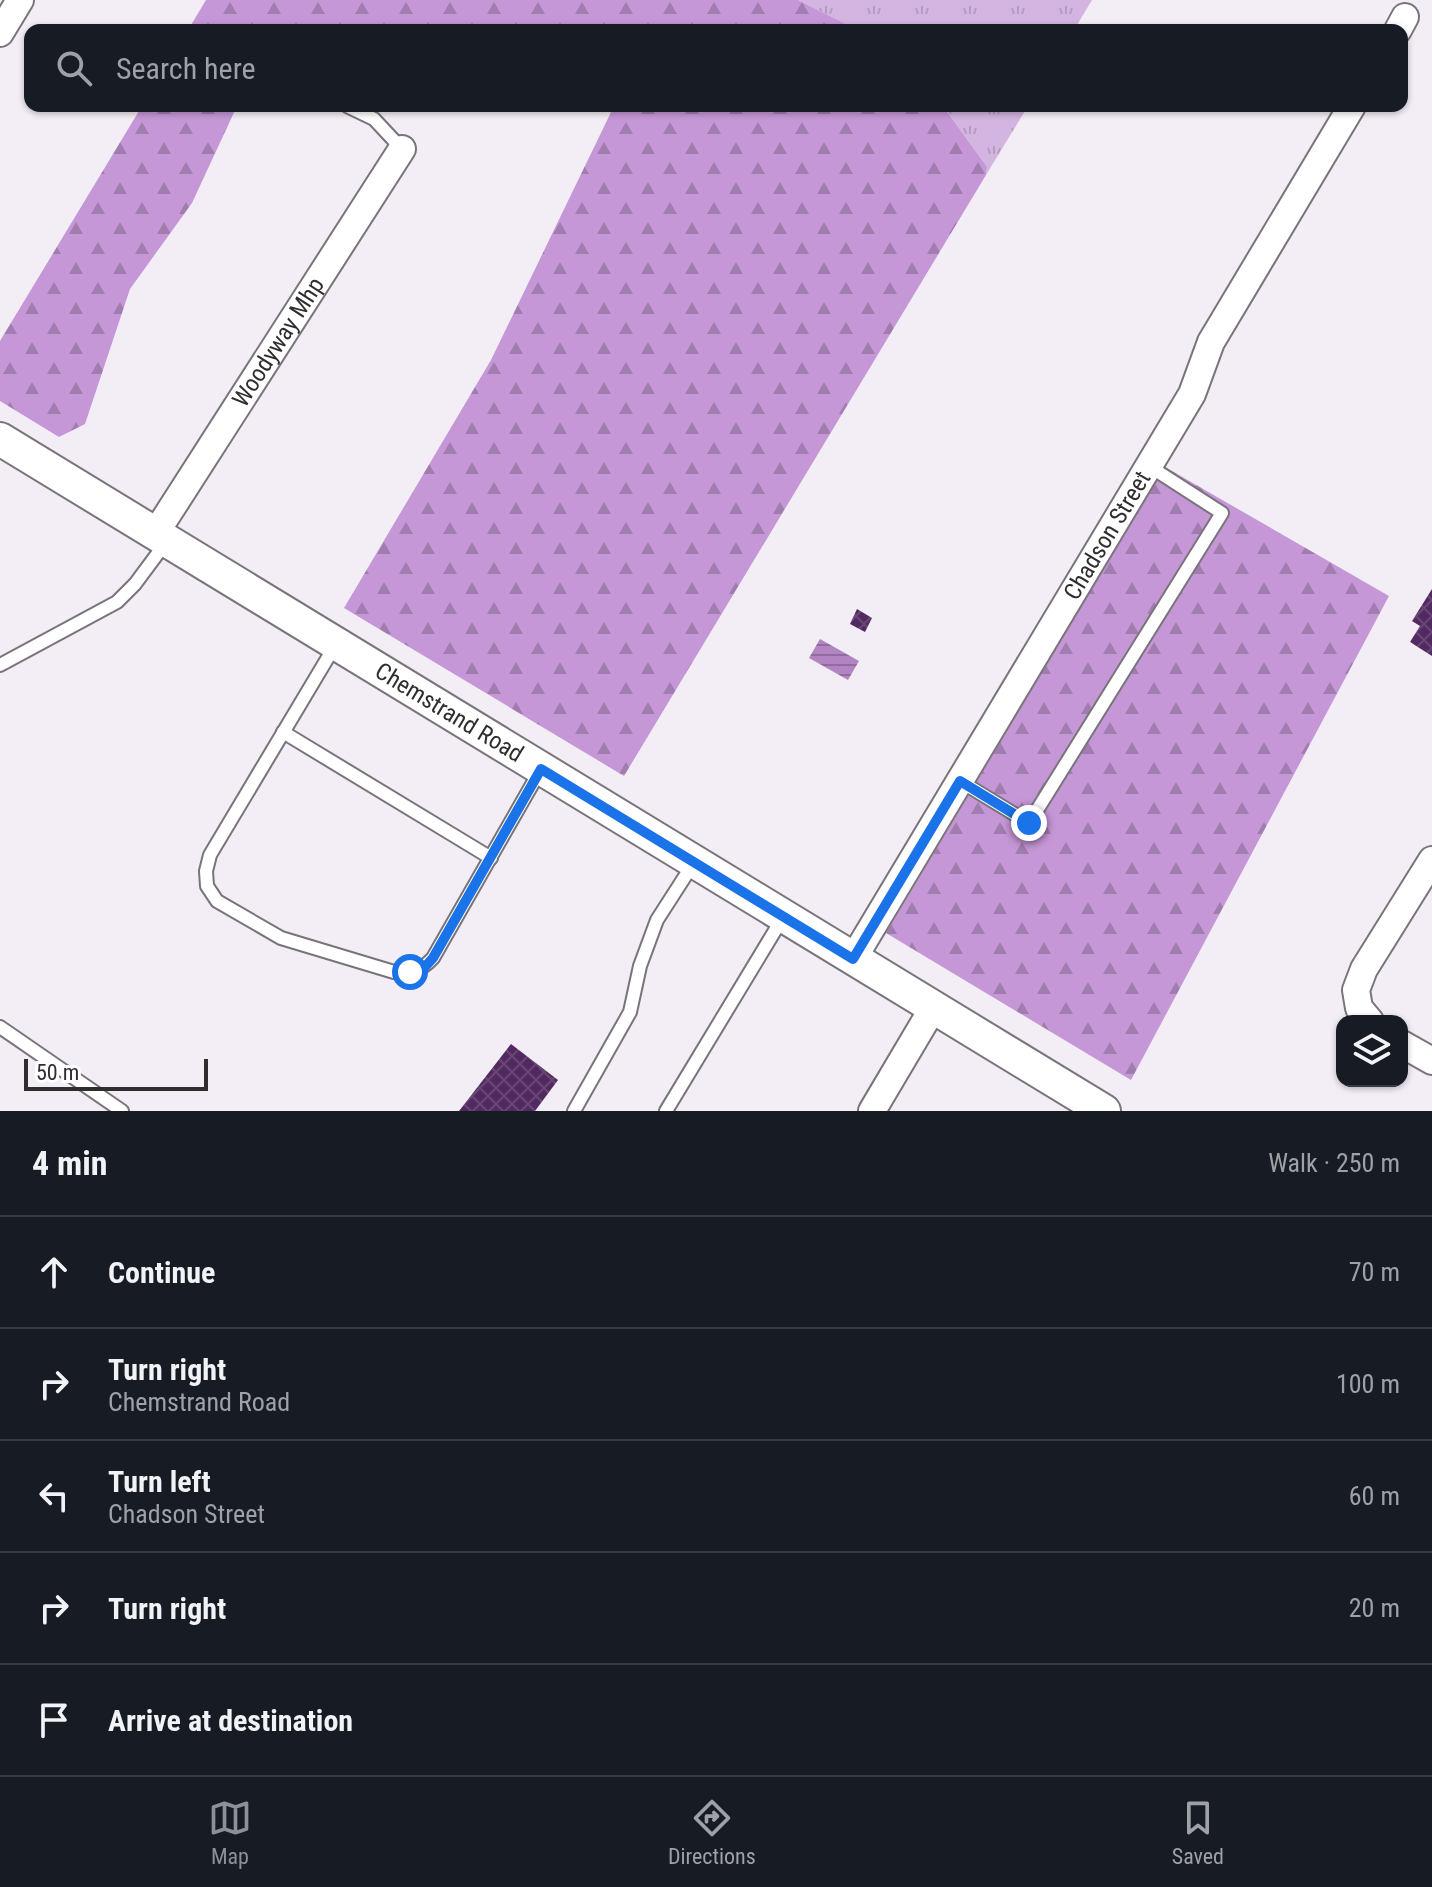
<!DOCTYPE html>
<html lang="en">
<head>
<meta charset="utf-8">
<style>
	:root { --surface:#171b24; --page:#242831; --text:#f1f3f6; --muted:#9ea1a6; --line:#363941; --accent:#8c9099 }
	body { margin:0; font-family:"Roboto Condensed",sans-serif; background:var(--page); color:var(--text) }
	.controls { position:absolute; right:24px; bottom:24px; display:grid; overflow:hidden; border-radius:16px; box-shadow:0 2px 6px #0004 }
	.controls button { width:72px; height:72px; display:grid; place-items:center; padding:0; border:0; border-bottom:2px solid var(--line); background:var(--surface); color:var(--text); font:40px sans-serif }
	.scale { position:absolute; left:24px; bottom:20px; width:184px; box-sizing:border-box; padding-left:8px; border:4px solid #302d31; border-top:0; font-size:22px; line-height:28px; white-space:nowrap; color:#302d31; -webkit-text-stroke:6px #fefcfe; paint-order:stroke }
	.stop { position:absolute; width:24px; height:24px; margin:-18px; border:6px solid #1a73e8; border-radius:50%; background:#fff }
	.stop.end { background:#1a73e8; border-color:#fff; box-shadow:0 2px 8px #0008 }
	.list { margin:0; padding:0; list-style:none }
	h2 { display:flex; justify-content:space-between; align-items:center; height:104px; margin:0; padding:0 32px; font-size:34px }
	h2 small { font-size:26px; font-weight:400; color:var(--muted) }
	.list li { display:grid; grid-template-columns:52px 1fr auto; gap:24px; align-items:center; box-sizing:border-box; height:112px; padding:0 32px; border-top:2px solid var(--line) }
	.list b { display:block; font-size:30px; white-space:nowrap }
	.list p { margin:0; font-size:26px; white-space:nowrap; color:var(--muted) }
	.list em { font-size:26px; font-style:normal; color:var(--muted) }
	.icon { flex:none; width:44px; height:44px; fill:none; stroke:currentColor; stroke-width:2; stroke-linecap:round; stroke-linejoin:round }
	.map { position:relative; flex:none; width:1432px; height:1111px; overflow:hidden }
	.search { position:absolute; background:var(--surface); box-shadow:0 2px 6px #0004; left:24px; right:24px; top:24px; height:88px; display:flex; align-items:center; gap:20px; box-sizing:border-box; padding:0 28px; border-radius:16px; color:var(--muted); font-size:30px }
	.sheet { height:664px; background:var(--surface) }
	nav { display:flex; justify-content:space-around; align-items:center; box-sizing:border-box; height:112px; border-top:2px solid var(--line); background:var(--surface); font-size:22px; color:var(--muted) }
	nav a { display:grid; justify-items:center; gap:4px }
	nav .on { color:var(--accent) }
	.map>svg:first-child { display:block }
	.grass { fill:url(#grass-tufts) }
	.forest { fill:url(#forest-firs) }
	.water { fill:url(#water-rules) }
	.building { fill:url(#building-cross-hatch) }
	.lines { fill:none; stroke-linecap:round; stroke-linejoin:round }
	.service-casing { stroke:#79747b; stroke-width:16 }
	.minor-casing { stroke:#79747b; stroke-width:30 }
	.tertiary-casing { stroke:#79747b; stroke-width:36 }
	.service { stroke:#fff; stroke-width:12 }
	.minor { stroke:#fff; stroke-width:26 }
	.tertiary { stroke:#fff; stroke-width:32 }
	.route { stroke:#1a73e8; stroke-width:10 }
	.labels { text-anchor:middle; stroke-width:8; stroke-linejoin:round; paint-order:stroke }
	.street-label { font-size:24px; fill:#302d31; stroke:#fefcfe }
</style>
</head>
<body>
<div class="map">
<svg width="1432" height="1111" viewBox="0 0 1432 1111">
	<defs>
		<pattern id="grass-tufts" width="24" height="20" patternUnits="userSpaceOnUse" patternTransform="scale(2)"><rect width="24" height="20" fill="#d4b4e0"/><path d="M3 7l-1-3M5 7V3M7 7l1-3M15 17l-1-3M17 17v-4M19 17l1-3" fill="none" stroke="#b69bc1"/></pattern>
		<pattern id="forest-firs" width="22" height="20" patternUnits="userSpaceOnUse" patternTransform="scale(2)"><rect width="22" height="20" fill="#c697d7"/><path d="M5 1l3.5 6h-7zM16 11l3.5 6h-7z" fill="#a17caf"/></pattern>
		<pattern id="water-rules" width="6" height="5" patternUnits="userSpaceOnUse" patternTransform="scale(2)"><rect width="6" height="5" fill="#b284c2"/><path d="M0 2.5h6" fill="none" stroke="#916c9e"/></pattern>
		<pattern id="building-cross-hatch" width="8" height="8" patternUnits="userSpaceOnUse" patternTransform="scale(2)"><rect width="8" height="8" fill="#532961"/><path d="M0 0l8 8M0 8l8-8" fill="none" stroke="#694774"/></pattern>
	</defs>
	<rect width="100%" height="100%" fill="#f3edf5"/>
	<!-- grass -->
	<g class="grass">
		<polygon points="798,0 1092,0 1074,30 858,30"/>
		<polygon points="943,106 1028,106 986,175 987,167"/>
	</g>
	<!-- forest -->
	<g class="forest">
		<polygon points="206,0 798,0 858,30 188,30"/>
		<polygon points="142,106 237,106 192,203 130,289 85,424 59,437 0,401 0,341"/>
		<polygon points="614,106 943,106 987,167 986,175 624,776 344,608 491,360"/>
		<polygon points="1165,467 1389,596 1131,1080 886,933"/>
	</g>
	<!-- water -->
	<polygon class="water" points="820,639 859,661 848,680 809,658"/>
	<!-- building -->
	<g class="building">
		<polygon points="1432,589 1432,656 1410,642 1420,626 1412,621"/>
		<polygon points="857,609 872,618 865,632 850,624"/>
		<polygon points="511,1044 558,1080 535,1111 459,1111"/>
	</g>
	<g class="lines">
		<!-- service casing -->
		<g class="service-casing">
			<g id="service">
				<polyline points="347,106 374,119 402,149"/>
				<path d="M 336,644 L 210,855 L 206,871 L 207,886 L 217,901 L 281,938 L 394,972 C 412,972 420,972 433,958 L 541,769"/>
				<polyline points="0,665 117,602 135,584 167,541"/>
				<polyline points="283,732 491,858"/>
				<polyline points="960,781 1029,823 1222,513 1149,466"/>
				<polyline points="0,1027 122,1111"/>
				<polyline points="574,1111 630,1012 640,966 657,920 693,864"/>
				<polyline points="666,1111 782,919"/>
			</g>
		</g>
		<!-- minor casing -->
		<g class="minor-casing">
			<g id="minor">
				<polyline points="1398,30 1405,17"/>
				<polyline points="0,33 20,0"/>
				<path id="s1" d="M 155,534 L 402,149"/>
				<path id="s2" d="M 853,959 L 1192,394 L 1211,342 L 1352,106"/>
				<polyline points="1370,1021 1359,1008 1356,990 1364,969 1432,860"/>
				<polyline points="1402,1044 1432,1061"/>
				<polyline points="872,1111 933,1008"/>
			</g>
		</g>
		<!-- tertiary casing -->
		<g class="tertiary-casing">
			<g id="tertiary">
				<path id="s3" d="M 0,439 L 1104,1111"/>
			</g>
		</g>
		<!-- service -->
		<use href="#service" class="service"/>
		<!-- minor -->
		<use href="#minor" class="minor"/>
		<!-- tertiary -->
		<use href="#tertiary" class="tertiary"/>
	</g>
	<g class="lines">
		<!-- route -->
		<polyline class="route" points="410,972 423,969 433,958 541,769 853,959 960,781 1029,823"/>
	</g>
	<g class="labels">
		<!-- street labels -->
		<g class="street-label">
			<text dy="8" stroke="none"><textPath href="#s1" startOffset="228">Woodyway Mhp</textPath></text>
			<text dy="8" stroke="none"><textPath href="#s2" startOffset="494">Chadson Street</textPath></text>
			<text dy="8" stroke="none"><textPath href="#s3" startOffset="526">Chemstrand Road</textPath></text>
		</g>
	</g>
</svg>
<div class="controls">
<button><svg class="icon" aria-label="layers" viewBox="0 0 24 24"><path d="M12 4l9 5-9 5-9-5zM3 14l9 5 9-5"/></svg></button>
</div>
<div class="scale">50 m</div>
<div class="stop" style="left:410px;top:972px"></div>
<div class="stop end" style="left:1029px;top:823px"></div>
<div class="search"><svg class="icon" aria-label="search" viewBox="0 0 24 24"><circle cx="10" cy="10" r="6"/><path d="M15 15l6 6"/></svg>Search here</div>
</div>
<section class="sheet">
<h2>4 min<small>Walk · 250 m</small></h2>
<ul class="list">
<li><svg class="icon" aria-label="ahead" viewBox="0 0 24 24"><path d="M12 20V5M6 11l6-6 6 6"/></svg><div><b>Continue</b></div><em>70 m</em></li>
<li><svg class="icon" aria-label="right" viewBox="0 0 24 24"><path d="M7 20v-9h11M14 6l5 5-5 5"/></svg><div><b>Turn right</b><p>Chemstrand Road</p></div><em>100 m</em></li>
<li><svg class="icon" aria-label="left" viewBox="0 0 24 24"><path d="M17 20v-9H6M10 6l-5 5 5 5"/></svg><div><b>Turn left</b><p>Chadson Street</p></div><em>60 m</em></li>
<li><svg class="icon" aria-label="right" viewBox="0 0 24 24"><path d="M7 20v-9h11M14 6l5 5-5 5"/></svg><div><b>Turn right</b></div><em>20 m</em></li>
<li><svg class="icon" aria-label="arrive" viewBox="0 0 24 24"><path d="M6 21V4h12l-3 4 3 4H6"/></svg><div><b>Arrive at destination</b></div></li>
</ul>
</section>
<nav>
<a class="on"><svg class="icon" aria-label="map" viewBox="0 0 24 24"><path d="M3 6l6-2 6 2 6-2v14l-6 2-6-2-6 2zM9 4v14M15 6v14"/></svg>Map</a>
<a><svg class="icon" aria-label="directions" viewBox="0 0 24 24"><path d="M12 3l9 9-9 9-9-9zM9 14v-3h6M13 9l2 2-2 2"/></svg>Directions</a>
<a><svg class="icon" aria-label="saved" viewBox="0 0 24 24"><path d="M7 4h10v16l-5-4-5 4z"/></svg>Saved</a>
</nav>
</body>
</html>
